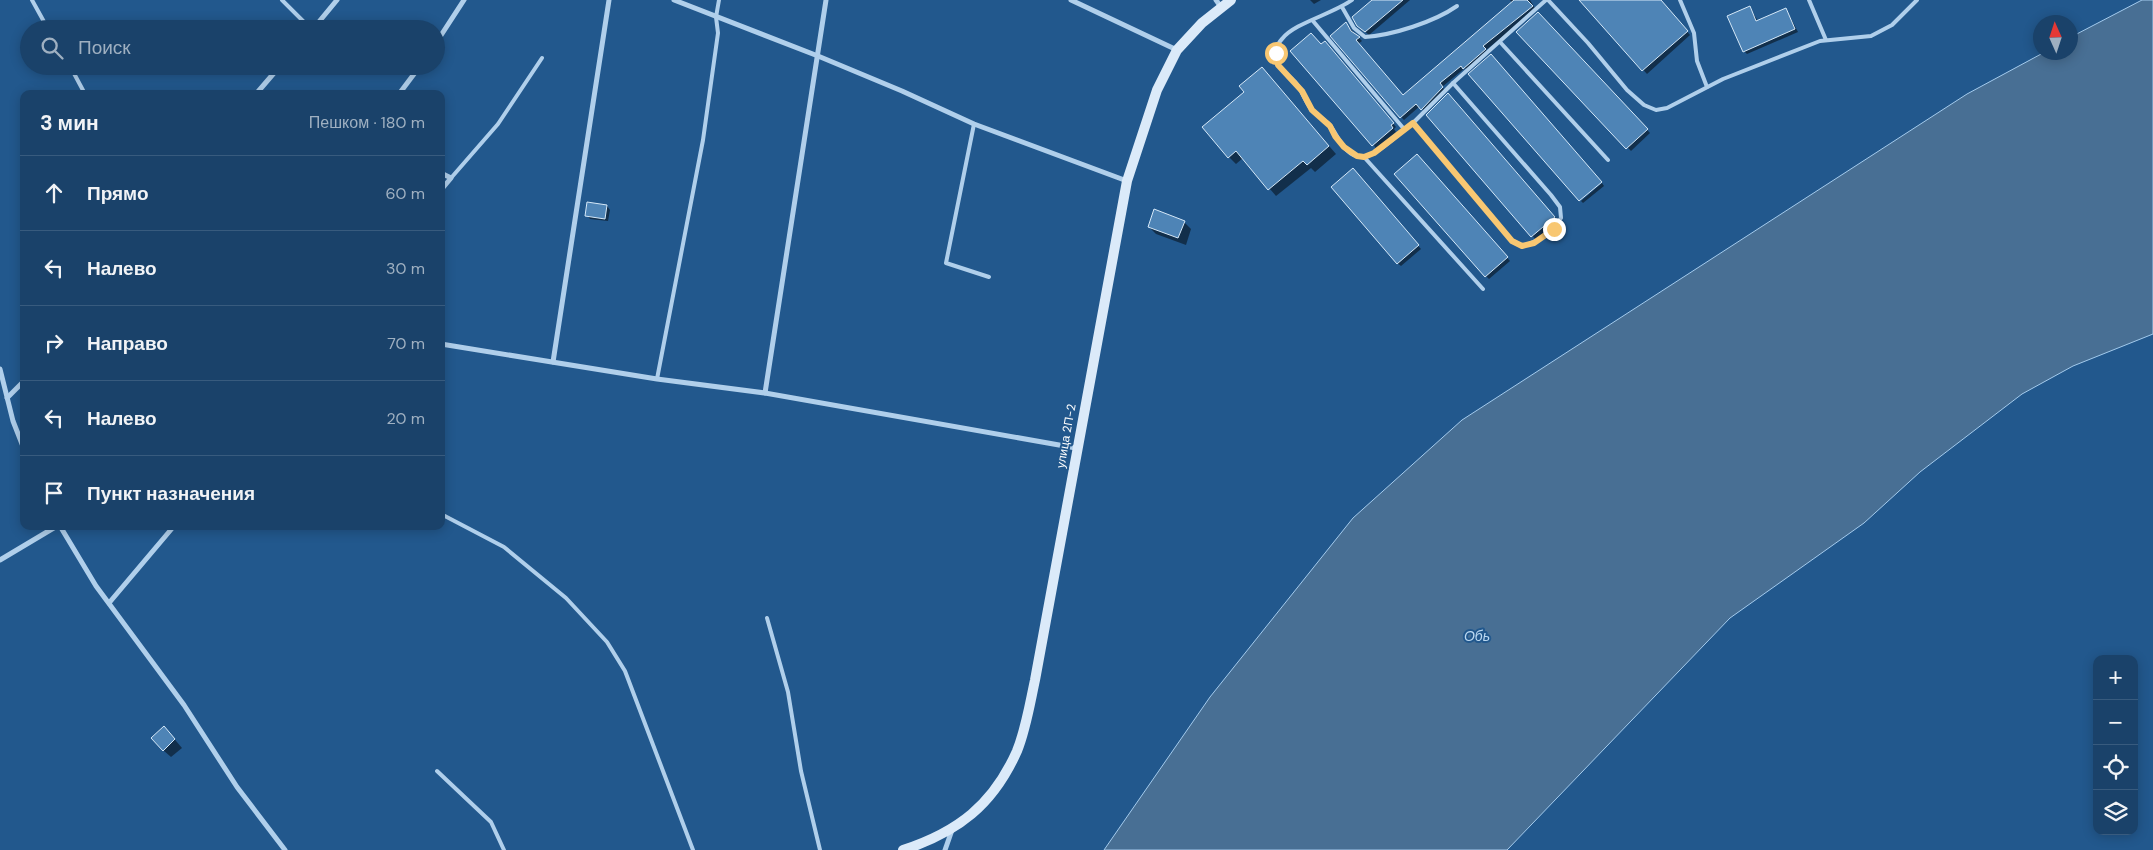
<!DOCTYPE html>
<html lang="ru">
<head>
<meta charset="utf-8">
<style>
	:root { --surface:#1a426a; --page:#234970; --text:#f1f3f6; --muted:#9fb0c1; --line:#385b7e }
	body { margin:0; font-family:"DM Sans",sans-serif; background:var(--page); color:var(--text) }
	.controls { position:absolute; right:15px; bottom:15px; display:grid; overflow:hidden; border-radius:10px; box-shadow:0 2px 12px #0003 }
	.controls button { width:45px; height:45px; display:grid; place-items:center; padding:0; border:0; border-bottom:1px solid var(--line); background:var(--surface); color:var(--text); font:25px sans-serif }
	.compass { position:absolute; left:2033px; top:15px; width:45px; height:45px; border-radius:50%; background:var(--surface); box-shadow:0 2px 12px #0003; rotate:357deg }
	.stop { position:absolute; width:15px; height:15px; margin:-11px; border:4px solid #f8c772; border-radius:50%; background:#fff }
	.stop.end { background:#f8c772; border-color:#fff; box-shadow:0 1px 5px #0008 }
	.list { margin:0; padding:0; list-style:none }
	h2 { display:flex; justify-content:space-between; align-items:center; height:65px; margin:0; padding:0 20px; font-size:21px }
	h2 small { font-size:16px; font-weight:400; color:var(--muted) }
	.list li { display:grid; grid-template-columns:32px 1fr auto; gap:15px; align-items:center; box-sizing:border-box; height:75px; padding:0 20px; border-top:1px solid var(--line) }
	.list b { display:block; font-size:19px; white-space:nowrap }
	.list em { font-size:16px; font-style:normal; color:var(--muted) }
	.icon { flex:none; width:28px; height:28px; fill:none; stroke:currentColor; stroke-width:2; stroke-linecap:round; stroke-linejoin:round }
	.map { position:relative; flex:none; width:2153px; height:850px; overflow:hidden }
	.search { position:absolute; background:var(--surface); box-shadow:0 2px 12px #0003; left:20px; top:20px; width:425px; height:55px; display:flex; align-items:center; gap:12px; box-sizing:border-box; padding:0 18px; border-radius:28px; color:var(--muted); font-size:19px }
	.panel { position:absolute; background:var(--surface); box-shadow:0 2px 12px #0003; left:20px; top:90px; width:425px; height:440px; border-radius:10px }
	.map>svg:first-child { display:block }
	.water { fill:#486f94; stroke:#a4cbed }
	.shadow { fill:#0007 }
	.building { fill:#4e84b6; stroke:#d5e8f8 }
	.lines { fill:none; stroke-linecap:round; stroke-linejoin:round }
	.service { stroke:#b0cfeb; stroke-width:4 }
	.minor { stroke:#b0cfeb; stroke-width:5 }
	.secondary { stroke:#dbeaf9; stroke-width:10 }
	.route { stroke:#f8c772; stroke-width:6 }
	.labels { text-anchor:middle; stroke-width:4; stroke-linejoin:round; paint-order:stroke }
	.street-label { font-size:12px; fill:#fff; stroke:#22588d }
	.water-label { font-size:14px; font-style:italic; fill:#bcd9f2; stroke:#22588d }
</style>
</head>
<body>
<div class="map">
<svg width="2153" height="850" viewBox="0 0 2153 850">
	<rect width="100%" height="100%" fill="#22588d"/>
	<!-- water -->
	<polygon class="water" points="2142,0 2153,0 2153,334 2073,366 2022,394 1920,472 1864,523 1730,618 1507,850 1104,850 1210,697 1353,518 1462,420 1967,94 2043,53 2070,52 2071,37"/>
	<!-- shadow -->
	<g class="shadow">
		<polygon points="1310,0 1321,0 1314,4"/>
		<polygon points="1373,0 1410,0 1369,35 1362,29"/>
		<polygon points="1510,0 1530,0 1536,10 1486,50 1488,53 1468,71 1465,68 1442,87 1446,91 1425,112 1420,106 1404,120 1401,117 1346,24 1362,41 1358,44 1403,96 1512,3"/>
		<polygon points="1581,0 1660,0 1690,35 1647,74"/>
		<polygon points="1749,7 1758,21 1786,9 1798,32 1747,54 1744,51"/>
		<polygon points="1538,14 1650,133 1631,151 1518,32"/>
		<polygon points="1321,45 1328,46 1396,127 1394,129 1396,132 1376,149"/>
		<polygon points="1269,76 1336,154 1315,172 1311,168 1276,196 1243,158 1236,164 1229,157"/>
		<polygon points="1452,98 1558,221 1536,240 1428,115"/>
		<polygon points="1420,159 1510,261 1489,279 1486,276"/>
		<polygon points="1356,173 1421,249 1401,266 1397,263"/>
		<polygon points="1602,183 1604,186 1583,203 1581,201"/>
		<polygon points="607,206 610,210 608,221 590,219 587,215"/>
		<polygon points="1184,222 1191,229 1186,245 1156,234 1149,227"/>
		<polygon points="171,735 182,748 171,757 163,750"/>
	</g>
	<!-- building -->
	<g class="building">
		<polygon points="1372,0 1403,0 1365,32 1357,26 1352,17"/>
		<polygon points="1514,0 1527,0 1533,6 1483,46 1486,49 1463,69 1461,66 1440,83 1443,87 1421,110 1416,104 1400,118 1330,36 1346,22 1351,31 1360,37 1356,40 1403,95"/>
		<polygon points="1579,0 1661,0 1688,31 1642,71"/>
		<polygon points="1750,6 1756,21 1786,8 1795,29 1743,52 1727,16"/>
		<polygon points="1538,12 1648,129 1626,149 1516,32"/>
		<polygon points="1311,33 1321,44 1325,41 1394,123 1391,125 1393,128 1372,146 1290,51"/>
		<polygon points="1491,54 1602,182 1579,201 1468,74"/>
		<polygon points="1262,67 1329,146 1307,165 1303,161 1268,190 1236,151 1228,158 1202,127 1244,92 1239,86"/>
		<polygon points="1448,93 1555,217 1531,237 1426,115"/>
		<polygon points="1417,154 1508,257 1485,277 1394,174"/>
		<polygon points="1353,168 1419,245 1397,264 1331,187"/>
		<polygon points="587,202 607,205 605,219 585,216"/>
		<polygon points="1154,209 1185,221 1178,238 1148,227"/>
		<polygon points="164,726 175,739 163,751 151,738"/>
	</g>
	<g class="lines">
		<!-- service -->
		<g class="service">
			<polyline points="32,0 48,29"/>
			<polyline points="282,0 311,29"/>
			<path d="M 1352,0 C 1333,14 1294,23 1282,39 C 1276,45 1274,56 1278,64 C 1281,71 1291,77 1296,83 C 1302,91 1305,101 1311,109 C 1316,115 1324,119 1329,124 C 1338,134 1344,158 1363,157 C 1376,157 1401,131 1413,123 L 1512,241 L 1522,246 C 1540,241 1551,233 1561,218 L 1560,207 L 1551,195 L 1453,83 L 1546,0"/>
			<polyline points="1548,0 1588,43 1627,90 1644,105 1656,110 1667,108 1723,79 1820,41 1871,36 1892,25 1917,0"/>
			<polyline points="1680,0 1694,33 1697,61 1707,87"/>
			<polyline points="1809,0 1826,40"/>
			<path d="M 1342,7 L 1354,28 L 1365,37 C 1393,35 1434,22 1457,6"/>
			<polyline points="1313,21 1404,129"/>
			<polyline points="1500,42 1608,160"/>
			<polyline points="70,66 85,94"/>
			<polyline points="1413,123 1453,83"/>
			<polyline points="974,124 946,263 989,277"/>
			<polyline points="1364,157 1483,289"/>
			<polyline points="451,178 498,124 542,58"/>
			<polyline points="657,379 703,140 718,33 716,17 719,0"/>
			<polyline points="441,514 504,547 566,598 607,642 625,671 693,850"/>
			<polyline points="767,618 788,692 801,771 820,850"/>
			<polyline points="437,771 491,822 504,850"/>
		</g>
		<!-- minor -->
		<g class="minor">
			<polyline points="674,0 818,56 902,91 974,124 1127,181"/>
			<polyline points="1071,0 1177,50"/>
			<polyline points="1216,0 1221,7"/>
			<polyline points="313,29 337,0"/>
			<polyline points="436,43 464,0"/>
			<polyline points="256,94 280,66"/>
			<polyline points="399,94 420,66"/>
			<polyline points="441,173 451,178 441,190"/>
			<polyline points="441,344 657,379 765,393 1076,448"/>
			<polyline points="553,362 609,0"/>
			<polyline points="0,369 13,421 24,449"/>
			<polyline points="765,393 826,0"/>
			<polyline points="7,398 24,381"/>
			<polyline points="60,526 96,586 184,705 237,787 285,850"/>
			<polyline points="0,560 57,526"/>
			<polyline points="109,603 174,526"/>
			<polyline points="945,850 952,830"/>
		</g>
		<!-- secondary -->
		<path class="secondary" d="M 903,850 C 958,832 993,805 1017,751 C 1026,729 1030,703 1035,680 L 1127,181 L 1157,90 L 1177,50 L 1202,23 L 1231,0"/>
	</g>
	<g class="lines">
		<!-- route -->
		<polyline class="route" points="1276,53 1278,65 1302,91 1312,110 1330,126 1335,136 1344,147 1357,156 1364,157 1374,153 1413,123 1512,241 1522,246 1534,243 1554,229"/>
	</g>
	<g class="labels">
		<!-- street labels -->
		<g class="street-label">
			<text transform="translate(1066 436) rotate(-80)" y="4">улица 2П-2</text>
		</g>
		<!-- water labels -->
		<g class="water-label">
			<text x="1477" y="641">Обь</text>
		</g>
	</g>
</svg>
<div class="controls">
<button>+</button>
<button>−</button>
<button><svg class="icon" aria-label="locate" viewBox="0 0 24 24"><circle cx="12" cy="12" r="6"/><path d="M12 2v4M12 18v4M2 12h4M18 12h4"/></svg></button>
<button><svg class="icon" aria-label="layers" viewBox="0 0 24 24"><path d="M12 4l9 5-9 5-9-5zM3 14l9 5 9-5"/></svg></button>
</div>
<svg class="compass" viewBox="-18 -18 36 36"><path d="M0-13l5 13h-10z" fill="#e53935"/><path d="M0 13l5-13h-10z" fill="#9fb0c1"/></svg>
<div class="stop" style="left:1276px;top:53px"></div>
<div class="stop end" style="left:1554px;top:229px"></div>
<div class="search"><svg class="icon" aria-label="search" viewBox="0 0 24 24"><circle cx="10" cy="10" r="6"/><path d="M15 15l6 6"/></svg>Поиск</div>
<section class="panel">
<h2>3 мин<small>Пешком · 180 m</small></h2>
<ul class="list">
<li><svg class="icon" aria-label="ahead" viewBox="0 0 24 24"><path d="M12 20V5M6 11l6-6 6 6"/></svg><div><b>Прямо</b></div><em>60 m</em></li>
<li><svg class="icon" aria-label="left" viewBox="0 0 24 24"><path d="M17 20v-9H6M10 6l-5 5 5 5"/></svg><div><b>Налево</b></div><em>30 m</em></li>
<li><svg class="icon" aria-label="right" viewBox="0 0 24 24"><path d="M7 20v-9h11M14 6l5 5-5 5"/></svg><div><b>Направо</b></div><em>70 m</em></li>
<li><svg class="icon" aria-label="left" viewBox="0 0 24 24"><path d="M17 20v-9H6M10 6l-5 5 5 5"/></svg><div><b>Налево</b></div><em>20 m</em></li>
<li><svg class="icon" aria-label="arrive" viewBox="0 0 24 24"><path d="M6 21V4h12l-3 4 3 4H6"/></svg><div><b>Пункт назначения</b></div></li>
</ul>
</section>
</div>
</body>
</html>
